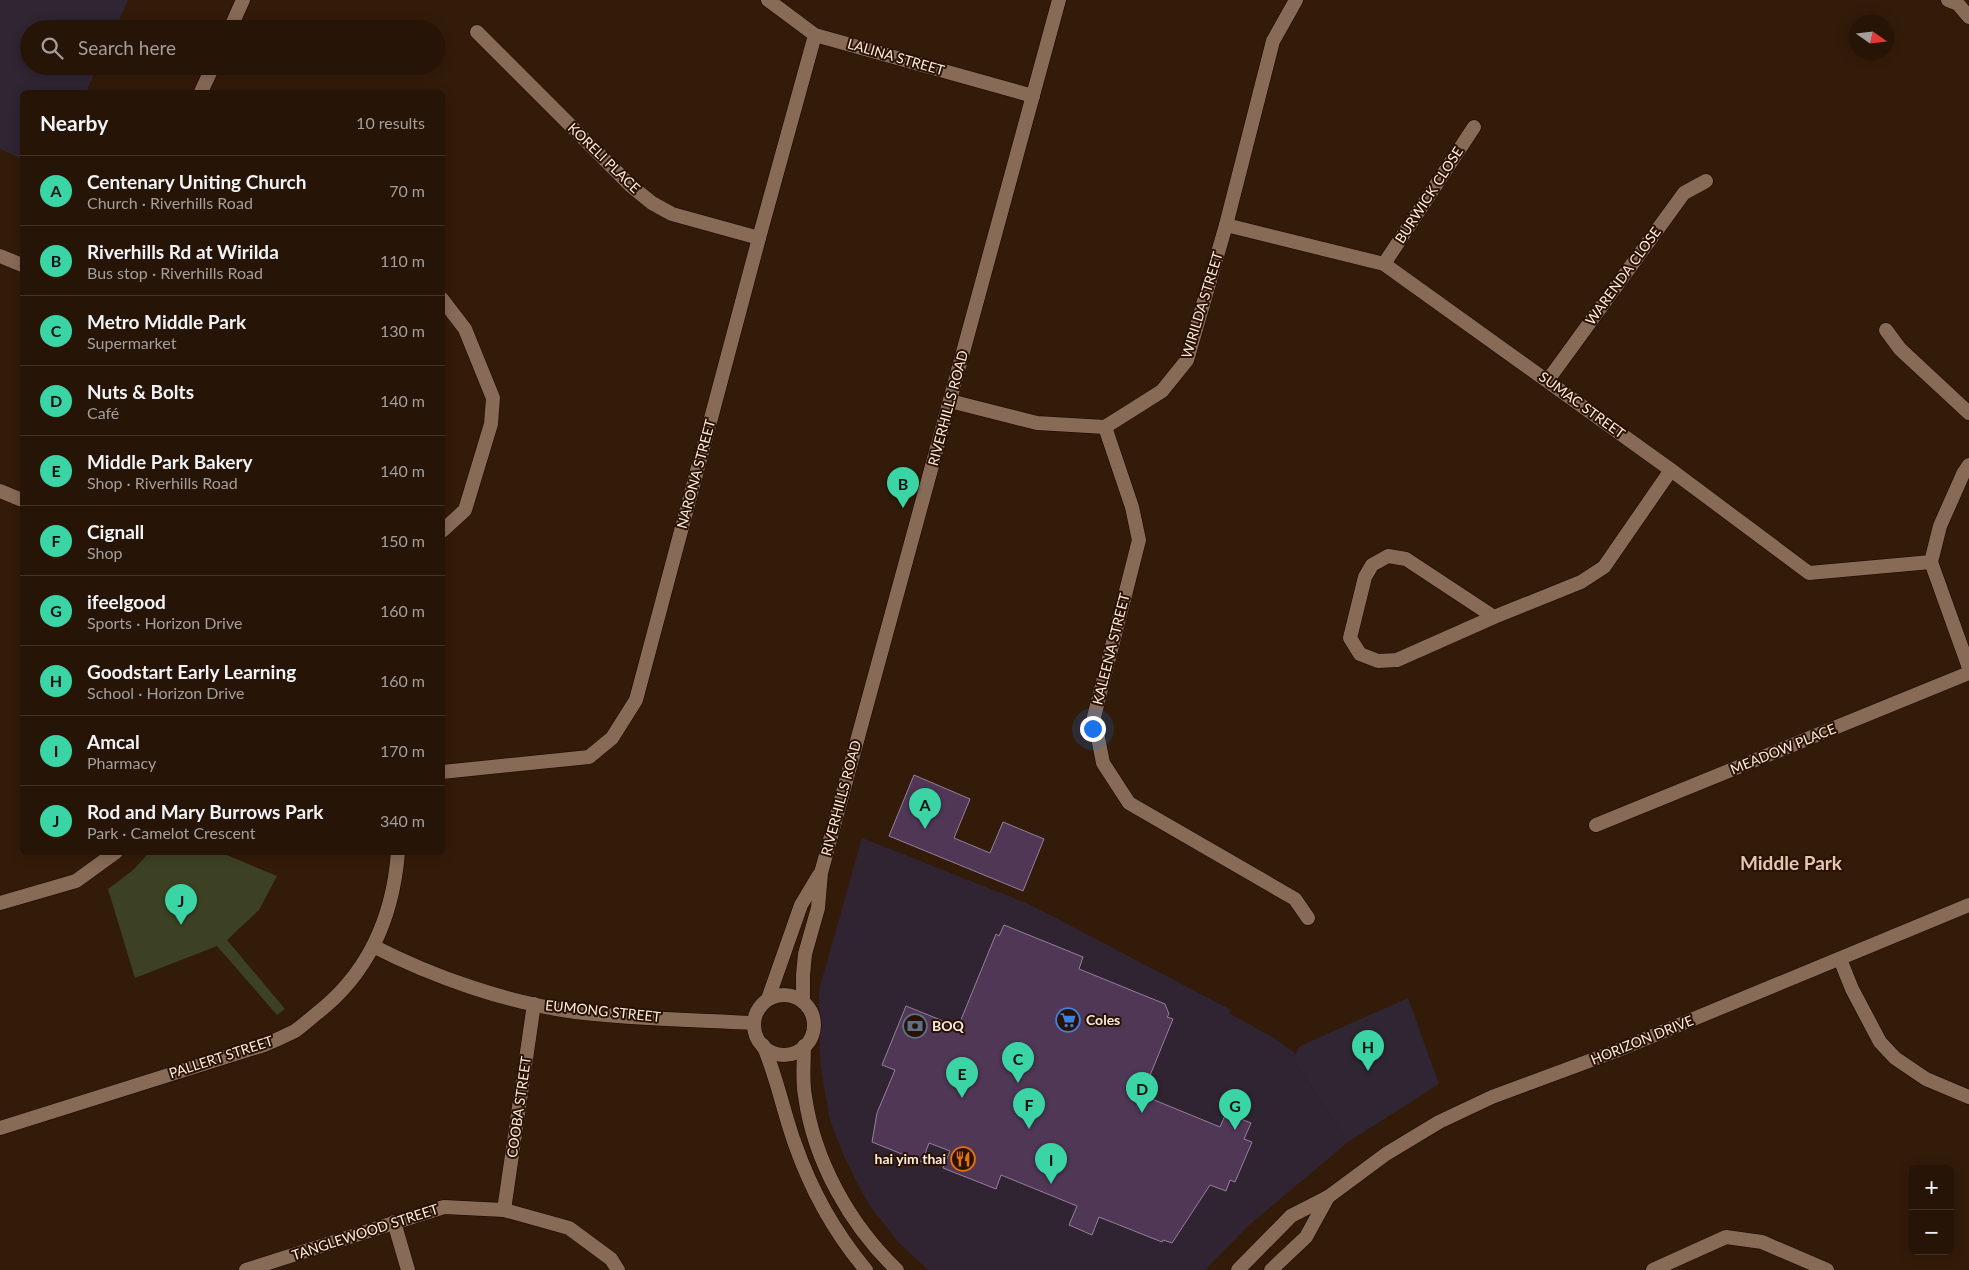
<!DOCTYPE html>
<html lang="en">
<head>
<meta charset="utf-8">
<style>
	:root { --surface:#261407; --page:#2e1d11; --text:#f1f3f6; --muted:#a49e9b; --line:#423328; --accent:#3ad4a5 }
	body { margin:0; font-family:Lato,sans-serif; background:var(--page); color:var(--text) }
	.controls { position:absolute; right:15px; bottom:15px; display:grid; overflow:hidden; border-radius:8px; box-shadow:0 2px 12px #0003 }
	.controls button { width:45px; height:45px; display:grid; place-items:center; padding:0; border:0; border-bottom:1px solid var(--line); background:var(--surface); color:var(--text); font:25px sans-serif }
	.compass { position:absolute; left:1849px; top:15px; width:45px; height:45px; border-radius:50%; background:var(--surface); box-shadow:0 2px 12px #0003; rotate:104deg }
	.you { position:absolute; left:1092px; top:728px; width:18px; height:18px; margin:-12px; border:4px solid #fff; border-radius:50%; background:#1a73e8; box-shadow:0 0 0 8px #1a73e833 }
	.badge { display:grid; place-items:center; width:32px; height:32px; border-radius:50%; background:var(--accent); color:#111; font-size:16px; font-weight:700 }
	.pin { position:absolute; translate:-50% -41px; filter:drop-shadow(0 1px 2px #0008) }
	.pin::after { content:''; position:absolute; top:26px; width:18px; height:15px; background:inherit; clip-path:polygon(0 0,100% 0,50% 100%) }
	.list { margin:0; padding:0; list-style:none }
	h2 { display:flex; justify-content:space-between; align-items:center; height:65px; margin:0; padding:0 20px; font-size:21px }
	h2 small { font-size:16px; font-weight:400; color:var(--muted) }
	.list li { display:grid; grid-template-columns:32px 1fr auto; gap:15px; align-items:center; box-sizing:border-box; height:70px; padding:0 20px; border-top:1px solid var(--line) }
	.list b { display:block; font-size:19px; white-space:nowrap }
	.list p { margin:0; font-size:16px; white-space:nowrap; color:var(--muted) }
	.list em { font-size:16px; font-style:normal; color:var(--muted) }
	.icon { flex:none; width:28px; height:28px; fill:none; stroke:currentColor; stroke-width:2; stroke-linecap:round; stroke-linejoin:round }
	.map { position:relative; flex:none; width:1969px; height:1270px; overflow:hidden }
	.search { position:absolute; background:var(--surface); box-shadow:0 2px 12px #0003; left:20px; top:20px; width:425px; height:55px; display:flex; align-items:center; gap:12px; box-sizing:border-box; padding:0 18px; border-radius:28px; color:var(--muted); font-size:19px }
	.panel { position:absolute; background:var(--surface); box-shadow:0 2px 12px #0003; left:20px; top:90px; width:425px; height:765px; border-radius:8px }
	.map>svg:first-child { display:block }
	.commercial { fill:#312432 }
	.education { fill:#302533 }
	.green { fill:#3d4124 }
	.building { fill:#503755; stroke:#957f9b }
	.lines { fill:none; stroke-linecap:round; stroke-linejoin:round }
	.minor-casing { stroke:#1a0500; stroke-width:15 }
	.tertiary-casing { stroke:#1a0500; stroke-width:15 }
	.minor { stroke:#886b57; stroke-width:14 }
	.tertiary { stroke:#886b57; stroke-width:14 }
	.labels { text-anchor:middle; stroke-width:4; stroke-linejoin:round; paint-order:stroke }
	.street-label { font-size:14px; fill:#fcebe0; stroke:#291202 }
	.poi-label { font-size:14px; font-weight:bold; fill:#fcebe0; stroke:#291202; text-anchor:start }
	.district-label { font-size:19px; font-weight:bold; fill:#e7c6b0; stroke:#291202 }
</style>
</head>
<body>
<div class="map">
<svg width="1969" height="1270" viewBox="0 0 1969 1270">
	<rect width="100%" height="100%" fill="#331b09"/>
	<!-- commercial -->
	<polygon class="commercial" points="862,838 1031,905 1231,1010 1229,1013 1272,1037 1295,1053 1293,1059 1348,1142 1248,1226 1205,1270 928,1270 898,1242 870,1206 857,1183 843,1154 830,1120 824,1087 820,1060 819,990"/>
	<!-- education -->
	<g class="education">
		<polygon points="0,0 128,0 115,29 29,29 29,66 98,66 86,92 22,92 22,159 0,149"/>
		<polygon points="1408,998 1439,1084 1348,1142 1293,1059 1300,1046"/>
	</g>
	<!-- green -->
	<polygon class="green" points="150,852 222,853 277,876 259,910 227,940 285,1009 277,1015 217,946 135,978 108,889 132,871"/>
	<!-- building -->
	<g class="building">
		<polygon points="914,775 970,799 954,838 990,853 1003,822 1044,839 1023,891 889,836"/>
		<polygon points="1004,925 1083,957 1079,969 1165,1004 1169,1014 1167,1017 1173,1019 1142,1095 1220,1127 1226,1113 1251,1123 1244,1139 1252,1142 1235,1182 1230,1180 1226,1191 1210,1185 1172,1243 1163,1240 1162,1242 1099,1217 1092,1235 1069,1225 1077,1206 1001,1175 996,1189 943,1168 950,1151 929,1143 922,1162 872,1142 877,1113 895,1070 882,1065 906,1006 958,1027 996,934 999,936"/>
	</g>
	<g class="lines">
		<!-- minor casing -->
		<g class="minor-casing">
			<g id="minor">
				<polyline points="768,0 815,35 1033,96"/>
				<polyline points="1948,0 1958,4 1969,17"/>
				<polyline points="230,29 243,0"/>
				<polyline points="477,32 631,186 652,203 672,214 759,238"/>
				<polyline points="201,92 213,66"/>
				<polyline points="1226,225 1384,264 1671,470 1809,573 1931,562"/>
				<polyline points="0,256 22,265"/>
				<polyline points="1384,264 1474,127"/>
				<polyline points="442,299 465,329 493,398 491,424 465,510 442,531"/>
				<polyline points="1886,330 1900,349 1969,413"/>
				<polyline points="1548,380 1684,193 1706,181"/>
				<polyline points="950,401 1037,423 1105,427 1162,391 1187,360 1226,225 1273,41 1296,0"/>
				<polyline points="1105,427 1132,507 1139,540 1094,717 1103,763 1129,803 1295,899 1308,918"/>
				<polyline points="1969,465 1963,474 1940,526 1931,562 1969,668"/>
				<polyline points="0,491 22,500"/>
				<polyline points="1494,617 1406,559 1388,556 1372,565 1365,577 1350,638 1360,654 1378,661 1397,660 1494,617 1581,582 1604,567 1671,470"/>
				<polyline points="442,772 589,757 612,738 636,700 759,238 815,35"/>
				<polyline points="1596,825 1969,673"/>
				<polyline points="0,903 76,881 116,852"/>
				<path d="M 373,946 C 433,977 508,1003 575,1012 C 634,1019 695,1020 754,1023"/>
				<polyline points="1840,959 1852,989 1880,1042 1895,1058 1926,1079 1969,1097"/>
				<path d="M 0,1128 L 264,1045 C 274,1041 285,1036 295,1031 C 302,1026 309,1020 316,1014 C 368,974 393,917 398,852"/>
				<polyline points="504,1210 534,1004"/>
				<polyline points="394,1222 408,1270"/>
				<polyline points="246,1270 444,1207 504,1210 569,1228 611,1259 618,1270"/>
				<polyline points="1653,1270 1726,1237 1762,1242 1827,1270"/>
			</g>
		</g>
		<!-- tertiary casing -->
		<g class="tertiary-casing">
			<g id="tertiary">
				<circle cx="784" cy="1025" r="30"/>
				<polyline points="768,999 801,905 819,875"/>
				<polyline points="803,1002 803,975 805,954 818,908 821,873 1059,0"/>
				<path d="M 763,1045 C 777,1077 783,1111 795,1144 C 811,1190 835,1233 866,1270"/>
				<path d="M 804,1046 C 804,1063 802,1080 805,1096 C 814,1161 850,1225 897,1270"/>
				<polyline points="1238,1270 1291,1216 1328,1197 1386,1154 1439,1122 1492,1097 1616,1051 1969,905"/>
				<polyline points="1271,1270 1306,1237 1328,1197"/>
			</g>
		</g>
		<!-- minor -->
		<use href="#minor" class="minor"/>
		<!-- tertiary -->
		<use href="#tertiary" class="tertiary"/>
	</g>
	<!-- icons -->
	<defs>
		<g id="supermarket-ring" transform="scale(1.25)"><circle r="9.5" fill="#291202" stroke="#3f7fe0" stroke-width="1.5"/><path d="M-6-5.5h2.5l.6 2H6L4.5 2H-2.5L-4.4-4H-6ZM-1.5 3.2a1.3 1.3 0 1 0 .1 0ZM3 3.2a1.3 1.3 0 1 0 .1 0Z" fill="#3f7fe0"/></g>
		<g id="bank-ring" transform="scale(1.25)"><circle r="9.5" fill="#291202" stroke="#5c6f8a" stroke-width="1.5"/><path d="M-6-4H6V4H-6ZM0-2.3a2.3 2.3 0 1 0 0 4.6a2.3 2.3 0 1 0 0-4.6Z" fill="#5c6f8a"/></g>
		<g id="restaurant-ring" transform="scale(1.25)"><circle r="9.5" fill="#291202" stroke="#e8710a" stroke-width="1.5"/><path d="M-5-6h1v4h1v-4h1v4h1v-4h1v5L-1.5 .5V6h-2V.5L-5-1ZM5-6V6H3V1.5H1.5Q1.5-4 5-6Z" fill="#e8710a"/></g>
	</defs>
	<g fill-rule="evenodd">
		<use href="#supermarket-ring" x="1068" y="1020"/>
		<use href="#bank-ring" x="915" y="1026"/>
		<use href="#restaurant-ring" x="963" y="1159"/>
	</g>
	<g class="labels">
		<!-- street labels -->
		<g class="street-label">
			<text transform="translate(896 57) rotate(16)" y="5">LALINA STREET</text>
			<text transform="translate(604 158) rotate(44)" y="5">KORELI PLACE</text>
			<text transform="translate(1429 195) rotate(-57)" y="5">BURWICK CLOSE</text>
			<text transform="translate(1623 276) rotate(-54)" y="5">WARENDA CLOSE</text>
			<text transform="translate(1202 305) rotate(-73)" y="5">WIRILDA STREET</text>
			<text transform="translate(1582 405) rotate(36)" y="5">SUMAC STREET</text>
			<text transform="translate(948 408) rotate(-75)" y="5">RIVERHILLS ROAD</text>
			<text transform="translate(696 474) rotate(-75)" y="5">NARONA STREET</text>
			<text transform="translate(1111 649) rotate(-76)" y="5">KALEENA STREET</text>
			<text transform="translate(1783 749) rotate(-22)" y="5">MEADOW PLACE</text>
			<text transform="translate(841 798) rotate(-75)" y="5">RIVERHILLS ROAD</text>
			<text transform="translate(603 1011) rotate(6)" y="5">EUMONG STREET</text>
			<text transform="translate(1642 1040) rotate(-22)" y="5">HORIZON DRIVE</text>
			<text transform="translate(221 1057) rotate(-18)" y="5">PALLERT STREET</text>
			<text transform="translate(519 1107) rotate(-82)" y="5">COOBA STREET</text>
			<text transform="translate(365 1232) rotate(-18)" y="5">TANGLEWOOD STREET</text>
		</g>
		<!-- poi labels -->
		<g class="poi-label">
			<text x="1086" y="1025">Coles</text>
			<text x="932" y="1031">BOQ</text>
			<text x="946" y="1164" text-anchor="end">hai yim thai</text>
		</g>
		<!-- district labels -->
		<g class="district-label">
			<text x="1791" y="870">Middle Park</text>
		</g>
	</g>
</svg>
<div class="controls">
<button>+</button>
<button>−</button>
</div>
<svg class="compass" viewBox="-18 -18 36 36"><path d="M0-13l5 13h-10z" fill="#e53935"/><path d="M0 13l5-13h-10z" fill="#a49e9b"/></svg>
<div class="you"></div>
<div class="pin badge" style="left:925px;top:829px">A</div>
<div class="pin badge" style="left:903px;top:508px">B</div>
<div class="pin badge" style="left:1018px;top:1083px">C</div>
<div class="pin badge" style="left:1142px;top:1113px">D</div>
<div class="pin badge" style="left:962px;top:1098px">E</div>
<div class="pin badge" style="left:1029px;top:1129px">F</div>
<div class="pin badge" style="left:1235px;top:1130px">G</div>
<div class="pin badge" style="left:1368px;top:1071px">H</div>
<div class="pin badge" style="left:1051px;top:1184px">I</div>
<div class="pin badge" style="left:181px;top:925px">J</div>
<div class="search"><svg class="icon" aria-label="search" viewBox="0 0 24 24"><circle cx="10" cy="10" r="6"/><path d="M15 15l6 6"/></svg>Search here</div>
<section class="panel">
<h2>Nearby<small>10 results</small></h2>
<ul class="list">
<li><span class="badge">A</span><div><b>Centenary Uniting Church</b><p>Church · Riverhills Road</p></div><em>70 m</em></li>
<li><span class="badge">B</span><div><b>Riverhills Rd at Wirilda</b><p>Bus stop · Riverhills Road</p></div><em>110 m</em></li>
<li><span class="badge">C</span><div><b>Metro Middle Park</b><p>Supermarket</p></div><em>130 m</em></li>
<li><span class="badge">D</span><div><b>Nuts &amp; Bolts</b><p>Café</p></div><em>140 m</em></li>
<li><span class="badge">E</span><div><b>Middle Park Bakery</b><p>Shop · Riverhills Road</p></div><em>140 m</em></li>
<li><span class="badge">F</span><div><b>Cignall</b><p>Shop</p></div><em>150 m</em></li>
<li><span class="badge">G</span><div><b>ifeelgood</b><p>Sports · Horizon Drive</p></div><em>160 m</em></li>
<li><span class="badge">H</span><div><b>Goodstart Early Learning</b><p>School · Horizon Drive</p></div><em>160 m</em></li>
<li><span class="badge">I</span><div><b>Amcal</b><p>Pharmacy</p></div><em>170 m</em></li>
<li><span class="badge">J</span><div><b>Rod and Mary Burrows Park</b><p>Park · Camelot Crescent</p></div><em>340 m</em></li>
</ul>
</section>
</div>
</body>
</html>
